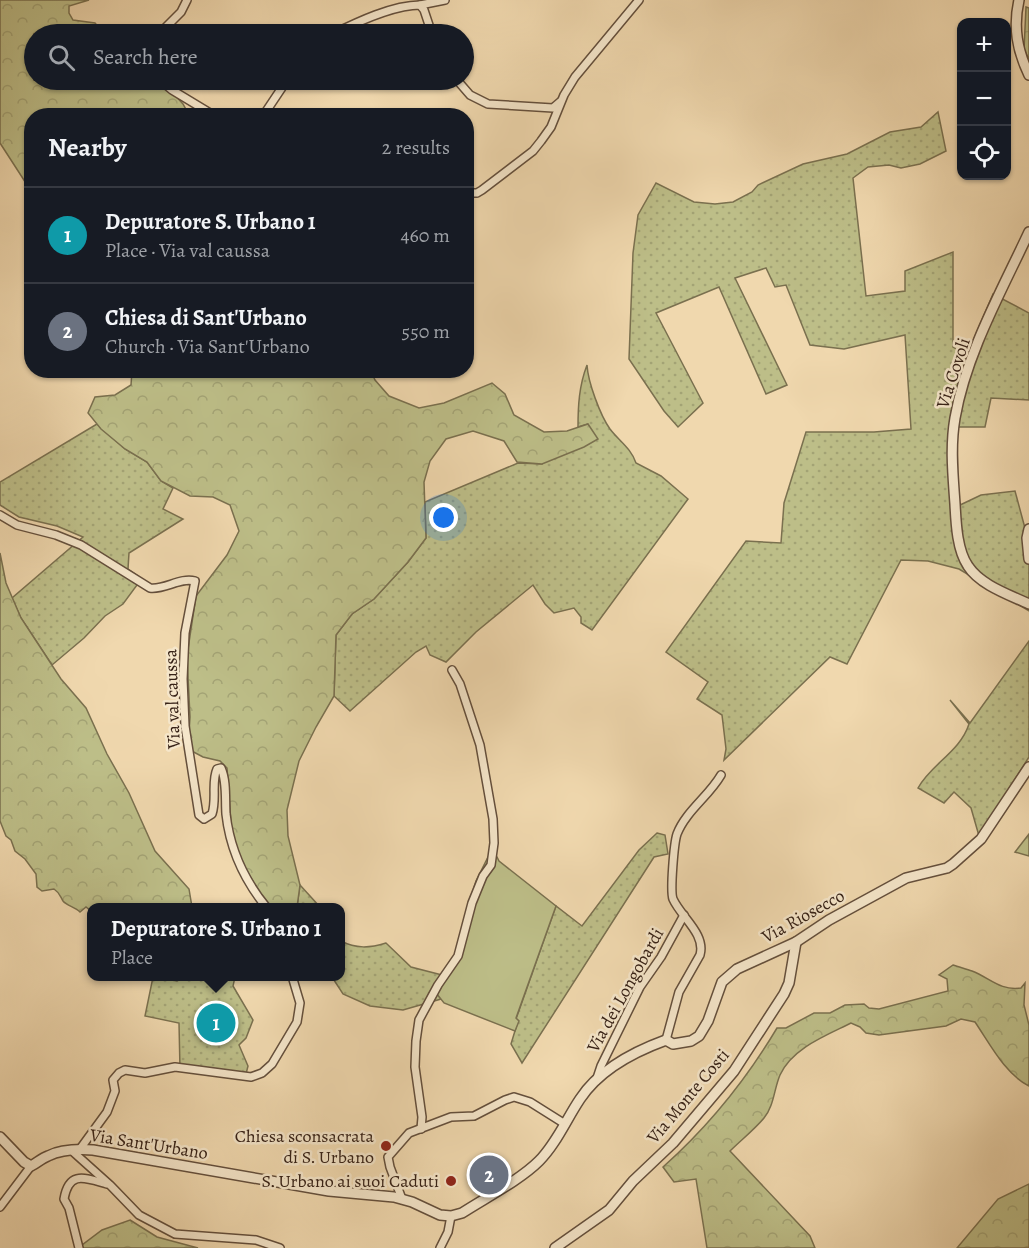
<!DOCTYPE html>
<html lang="en">
<head>
<meta charset="utf-8">
<style>
	:root { --surface:#171b24; --page:#20242c; --text:#f1f3f6; --muted:#9ea1a6; --line:#363941; --accent:#0f766e }
	body { margin:0; font-family:Alegreya,serif; background:var(--page); color:var(--text) }
	.controls { position:absolute; right:18px; top:18px; display:grid; overflow:hidden; border-radius:12px; box-shadow:0 2px 4px #0004 }
	.controls button { width:54px; height:54px; display:grid; place-items:center; padding:0; border:0; border-bottom:2px solid var(--line); background:var(--surface); color:var(--text); font:30px sans-serif }
	.you { position:absolute; left:444px; top:518px; width:21px; height:21px; margin:-15px; border:4px solid #fff; border-radius:50%; background:#1a73e8; box-shadow:0 0 0 9px #1a73e833 }
	.badge { display:grid; place-items:center; width:39px; height:39px; border-radius:50%; background:var(--accent); color:#fff; font-size:20px; font-weight:700 }
	.pin { position:absolute; translate:-50% -50%; border:3px solid #fff; box-shadow:0 2px 6px #0006 }
	.popup { position:absolute; left:87px; top:903px; width:258px; height:78px; box-sizing:border-box; display:grid; place-content:center; border-radius:12px; background:var(--surface); filter:drop-shadow(0 2px 4px #0005); font-size:20px; white-space:nowrap; color:var(--muted) }
	.popup b { font-size:22px; color:var(--text) }
	.popup::after { content:''; position:absolute; left:50%; top:100%; margin-left:-12px; border:12px solid transparent; border-top-color:var(--surface) }
	.list { margin:0; padding:0; list-style:none }
	h2 { display:flex; justify-content:space-between; align-items:center; height:78px; margin:0; padding:0 24px; font-size:26px }
	h2 small { font-size:20px; font-weight:400; color:var(--muted) }
	.list li { display:grid; grid-template-columns:39px 1fr auto; gap:18px; align-items:center; box-sizing:border-box; height:96px; padding:0 24px; border-top:2px solid var(--line) }
	.list b { display:block; font-size:22px; white-space:nowrap }
	.list p { margin:0; font-size:20px; white-space:nowrap; color:var(--muted) }
	.list em { font-size:20px; font-style:normal; color:var(--muted) }
	.icon { flex:none; width:33px; height:33px; fill:none; stroke:currentColor; stroke-width:2; stroke-linecap:round; stroke-linejoin:round }
	.map { position:relative; flex:none; width:1029px; height:1248px; overflow:hidden }
	.search { position:absolute; background:var(--surface); box-shadow:0 2px 4px #0004; left:24px; top:24px; width:450px; height:66px; display:flex; align-items:center; gap:15px; box-sizing:border-box; padding:0 21px; border-radius:33px; color:var(--muted); font-size:22px }
	.panel { position:absolute; background:var(--surface); box-shadow:0 2px 4px #0004; left:24px; top:108px; width:450px; height:270px; border-radius:24px }
	.map>svg:first-child { display:block }
	.grass { fill:url(#grass-dots); stroke:#7a704f; stroke-width:1.5 }
	.forest { fill:url(#forest-crowns); stroke:#7a704f; stroke-width:1.5 }
	.cemetery { fill:url(#cemetery-stones); stroke:#7a704f; stroke-width:1.5 }
	.pitch { fill:#bdbe88; stroke:#7a704f; stroke-width:1.5 }
	.lines { fill:none; stroke-linecap:round; stroke-linejoin:round }
	.minor-casing { stroke:#644f3c; stroke-width:10 }
	.tertiary-casing { stroke:#644f3c; stroke-width:12 }
	.minor { stroke:#f5e6ca; stroke-width:7 }
	.tertiary { stroke:#f5e6ca; stroke-width:9 }
	.poi-dot { fill:#8f2418; stroke:#f5e6ca; stroke-width:2 }
	.labels { text-anchor:middle; stroke-width:5; stroke-linejoin:round; paint-order:stroke }
	.street-label { font-size:18px; fill:#362116; stroke:#f5e6ca }
	.poi-label { font-size:18px; fill:#362116; stroke:#f5e6ca; text-anchor:end }
</style>
</head>
<body>
<div class="map">
<svg width="1029" height="1248" viewBox="0 0 1029 1248">
	<defs>
		<pattern id="grass-dots" width="8" height="8" patternUnits="userSpaceOnUse" patternTransform="scale(1.5)"><rect width="8" height="8" fill="#bdbe88"/><path d="M2 2h.1M6 6h.1" fill="none" stroke="#a3a375" stroke-width="1.8" stroke-linecap="round"/></pattern>
		<pattern id="forest-crowns" width="20" height="18" patternUnits="userSpaceOnUse" patternTransform="scale(1.5)"><rect width="20" height="18" fill="#bdbe88"/><path d="M2 6a3 3 0 1 1 6 0M12 15a3 3 0 1 1 6 0" fill="none" stroke="#a3a375"/></pattern>
		<pattern id="cemetery-stones" width="16" height="16" patternUnits="userSpaceOnUse" patternTransform="scale(1.5)"><rect width="16" height="16" fill="#bdbe88"/><path d="M2 7V4a2 2 0 0 1 4 0v3zM10 15v-3a2 2 0 0 1 4 0v3z" fill="#a3a375"/></pattern>
	</defs>
	<rect width="100%" height="100%" fill="#f0d8ae"/>
	<filter id="stains"><feTurbulence type="fractalNoise" baseFrequency=".00333" numOctaves="4"/><feColorMatrix values="0 0 0 0 .2 0 0 0 0 .09 0 0 0 0 .02 0 0 0 .5 -.17"/></filter>
	<radialGradient id="worn" r=".72"><stop offset=".6" stop-color="#630" stop-opacity="0"/><stop offset="1" stop-color="#630" stop-opacity=".3"/></radialGradient>
	<!-- grass -->
	<g class="grass">
		<polygon points="938,112 946,151 920,164 901,168 889,165 868,167 853,178 866,296 905,291 905,271 953,252 953,347 967,355 993,294 1029,313 1029,400 991,398 985,427 957,427 958,506 981,495 1015,491 1029,543 1029,611 959,569 928,561 901,560 847,664 830,657 724,760 726,749 722,715 697,699 708,682 666,652 746,541 781,543 784,503 806,432 874,432 911,429 905,335 844,349 810,345 786,285 775,287 766,268 735,278 787,385 766,394 719,287 656,313 703,403 678,427 664,411 629,359 633,253 638,215 656,183 694,202 715,204 733,202 752,192 758,185 803,164 847,154 890,132 921,127"/>
		<path d="M 587,365 C 588,382 600,415 610,429 C 619,441 631,448 636,463 L 661,476 L 688,499 L 592,630 L 581,623 L 581,617 L 574,608 L 554,613 L 545,604 L 533,585 L 476,632 L 446,662 L 430,655 L 426,646 L 416,652 L 350,711 L 334,696 L 336,635 L 352,614 L 374,599 L 408,562 L 426,538 L 425,502 L 518,463 L 542,464 L 588,424 L 578,427 C 578,406 579,386 587,365 Z"/>
		<polygon points="97,424 125,449 147,462 161,481 173,488 163,509 183,519 129,553 128,569 138,576 140,581 123,604 105,616 84,638 52,665 21,618 12,598 83,537 57,526 19,517 0,505 0,482"/>
		<path d="M 1029,641 L 1029,757 L 979,836 L 971,808 L 954,792 L 944,803 L 918,788 C 931,764 960,752 969,724 L 950,700 L 970,723 Z"/>
		<polygon points="657,833 665,835 668,854 654,857 522,1063 511,1044 518,1021 516,1019 556,906 582,926 639,850"/>
		<polygon points="300,885 320,907 297,907"/>
		<path d="M 341,941 C 356,949 370,948 386,943 L 411,967 L 442,975 L 433,989 L 441,999 L 403,1010 L 370,1006 L 343,994 L 332,977 L 340,976 Z"/>
		<polygon points="153,977 177,981 183,977 235,977 233,986 253,1020 246,1038 239,1045 248,1066 245,1078 180,1069 179,1023 145,1016"/>
	</g>
	<!-- forest -->
	<g class="forest">
		<polygon points="0,0 89,0 69,6 69,13 73,20 95,23 100,29 101,34 34,34 34,80 161,80 183,104 189,115 32,116 31,191 0,143"/>
		<polygon points="1026,7 1029,8 1029,59 1024,50"/>
		<polygon points="132,371 371,371 375,380 389,396 419,408 444,403 492,383 505,394 514,415 544,432 567,431 588,424 598,439 584,447 542,464 517,462 504,441 473,431 446,439 430,461 424,482 426,538 408,562 374,599 352,614 336,635 334,696 316,727 299,761 287,810 288,836 300,885 297,907 262,907 260,894 242,862 232,836 227,768 220,761 203,757 188,749 190,717 187,656 196,596 227,555 239,531 230,505 213,497 190,496 161,481 147,462 125,449 101,429 88,413 95,397 115,395 131,385"/>
		<path d="M 0,553 L 6,583 L 21,618 L 61,679 L 86,708 L 107,754 L 129,793 L 155,851 L 189,889 L 192,907 L 92,908 L 91,911 L 86,907 L 80,912 C 75,907 67,906 63,901 C 60,896 60,893 54,889 L 42,891 L 37,887 L 36,874 L 25,859 L 15,851 L 11,840 L 6,836 L 0,821 Z"/>
		<path d="M 953,965 C 959,967 966,969 972,971 C 990,978 1000,991 1021,988 L 1025,983 L 1024,1005 L 1029,1025 L 1029,1086 C 1005,1074 990,1044 975,1022 L 961,1019 L 946,1026 L 879,1035 L 866,1033 L 860,1027 L 851,1023 C 827,1035 792,1048 780,1075 C 774,1089 774,1106 764,1118 C 754,1130 741,1140 730,1151 L 810,1236 L 815,1248 L 707,1248 L 696,1179 L 674,1182 L 663,1167 C 709,1126 746,1080 777,1028 L 786,1028 L 814,1013 L 830,1013 L 845,1005 L 864,1004 L 869,1008 L 879,1009 L 948,991 L 947,979 L 939,975 Z"/>
		<polygon points="1029,1184 1029,1248 957,1248 998,1199"/>
		<polygon points="130,1220 157,1237 198,1248 78,1248 102,1230"/>
	</g>
	<!-- cemetery -->
	<polygon class="cemetery" points="1029,834 1029,856 1015,852"/>
	<!-- pitch -->
	<polygon class="pitch" points="488,857 497,857 499,861 556,906 516,1018 519,1021 515,1031 444,1003 433,989 458,952 466,913 476,881"/>
	<g class="lines">
		<!-- minor casing -->
		<g class="minor-casing">
			<g id="minor">
				<polyline points="420,5 445,0"/>
				<polyline points="159,34 181,12 187,0"/>
				<path d="M 333,34 C 357,22 393,5 420,5 L 424,10 L 432,34"/>
				<polyline points="160,80 172,90 215,116"/>
				<polyline points="457,80 470,95 488,104 553,108 560,102"/>
				<polyline points="263,116 287,80"/>
				<polyline points="466,193 477,193 482,190 533,151 541,141 551,127 564,95 575,77 639,0"/>
				<path d="M 0,515 L 17,525 L 56,535 L 81,545 L 150,588 C 165,590 180,577 195,581 L 185,633 L 183,679 L 185,726 L 199,815 L 204,819 L 212,814 C 217,799 211,782 217,769 L 221,768 C 227,781 225,800 226,814 C 230,850 244,880 267,908"/>
				<path d="M 666,1040 L 679,992 L 700,955 C 706,934 681,917 673,899 C 670,891 674,843 677,834 C 686,811 709,796 721,775"/>
				<polyline points="596,1081 601,1066 640,987 661,957 684,915"/>
				<polyline points="421,1129 422,1117 415,1067 416,1041 419,1020 438,985 458,956 472,903 483,876 491,865 494,843 493,819 480,745 460,684 452,670"/>
				<polyline points="80,1149 107,1112 115,1091 113,1080 119,1073 125,1070 145,1073 175,1067 251,1077 262,1073 272,1064 297,1022 300,1003 292,976"/>
				<polyline points="71,1150 110,1185 139,1215 175,1234 256,1240 280,1248"/>
				<polyline points="402,1199 390,1167 388,1157 409,1133 451,1117 474,1116 505,1100 514,1097 530,1102 565,1124"/>
				<polyline points="0,1207 31,1166"/>
				<path d="M 79,1248 L 69,1208 L 64,1199 C 69,1170 85,1178 107,1184"/>
				<polyline points="440,1248 448,1232 451,1216"/>
			</g>
		</g>
		<!-- tertiary casing -->
		<g class="tertiary-casing">
			<g id="tertiary">
				<path d="M 1019,0 C 1013,27 1017,50 1029,75"/>
				<path d="M 1029,232 C 1002,290 966,354 955,418 C 950,447 953,475 955,504 C 956,523 957,550 968,566 C 980,585 1010,595 1029,604"/>
				<polyline points="1029,529 1027,538 1029,559"/>
				<path d="M 0,1137 L 24,1162 L 31,1166 C 37,1163 42,1158 48,1156 C 62,1149 78,1149 93,1150 L 329,1191 L 394,1197 L 412,1202 L 440,1215 L 451,1216 L 462,1213 C 485,1198 520,1180 539,1161 C 556,1144 566,1120 580,1099 C 599,1070 633,1052 666,1040 L 673,1044 L 691,1041 L 699,1036 L 708,1021 L 722,982 L 737,969 L 796,942 L 829,920 L 906,878 L 947,868 L 953,864 L 981,839 L 1029,767"/>
				<polyline points="555,1248 609,1210 633,1181 673,1143 734,1071 784,994 789,983 796,942"/>
			</g>
		</g>
		<!-- minor -->
		<use href="#minor" class="minor"/>
		<!-- tertiary -->
		<use href="#tertiary" class="tertiary"/>
	</g>
	<!-- markers -->
	<g class="poi-dot">
		<circle cx="386" cy="1146" r="6"/>
		<circle cx="451" cy="1181" r="6"/>
	</g>
	<g class="labels">
		<!-- street labels -->
		<g class="street-label">
			<text transform="translate(953 373) rotate(-72)" y="6">Via Covoli</text>
			<text transform="translate(172 699) rotate(-92)" y="6">Via val caussa</text>
			<text transform="translate(803 916) rotate(-29)" y="6">Via Riosecco</text>
			<text transform="translate(625 990) rotate(-61)" y="6">Via dei Longobardi</text>
			<text transform="translate(688 1096) rotate(-50)" y="6">Via Monte Costi</text>
			<text transform="translate(149 1144) rotate(9)" y="6">Via Sant'Urbano</text>
		</g>
		<!-- poi labels -->
		<g class="poi-label">
			<text x="374" y="1142">Chiesa sconsacrata<tspan x="374" dy="21">di S. Urbano</tspan></text>
			<text x="439" y="1187">S. Urbano ai suoi Caduti</text>
		</g>
	</g>
	<rect width="100%" height="100%" filter="url(#stains)"/>
	<rect width="100%" height="100%" fill="url(#worn)"/>
</svg>
<div class="controls">
<button>+</button>
<button>−</button>
<button><svg class="icon" aria-label="locate" viewBox="0 0 24 24"><circle cx="12" cy="12" r="6"/><path d="M12 2v4M12 18v4M2 12h4M18 12h4"/></svg></button>
</div>
<div class="you"></div>
<div class="pin badge" style="left:216px;top:1023px;background:#0f9aa8">1</div>
<div class="popup"><b>Depuratore S. Urbano 1</b>Place</div>
<div class="pin badge" style="left:489px;top:1175px;background:#6b7280">2</div>
<div class="search"><svg class="icon" aria-label="search" viewBox="0 0 24 24"><circle cx="10" cy="10" r="6"/><path d="M15 15l6 6"/></svg>Search here</div>
<section class="panel">
<h2>Nearby<small>2 results</small></h2>
<ul class="list">
<li><span class="badge" style="background:#0f9aa8">1</span><div><b>Depuratore S. Urbano 1</b><p>Place · Via val caussa</p></div><em>460 m</em></li>
<li><span class="badge" style="background:#6b7280">2</span><div><b>Chiesa di Sant'Urbano</b><p>Church · Via Sant'Urbano</p></div><em>550 m</em></li>
</ul>
</section>
</div>
</body>
</html>
